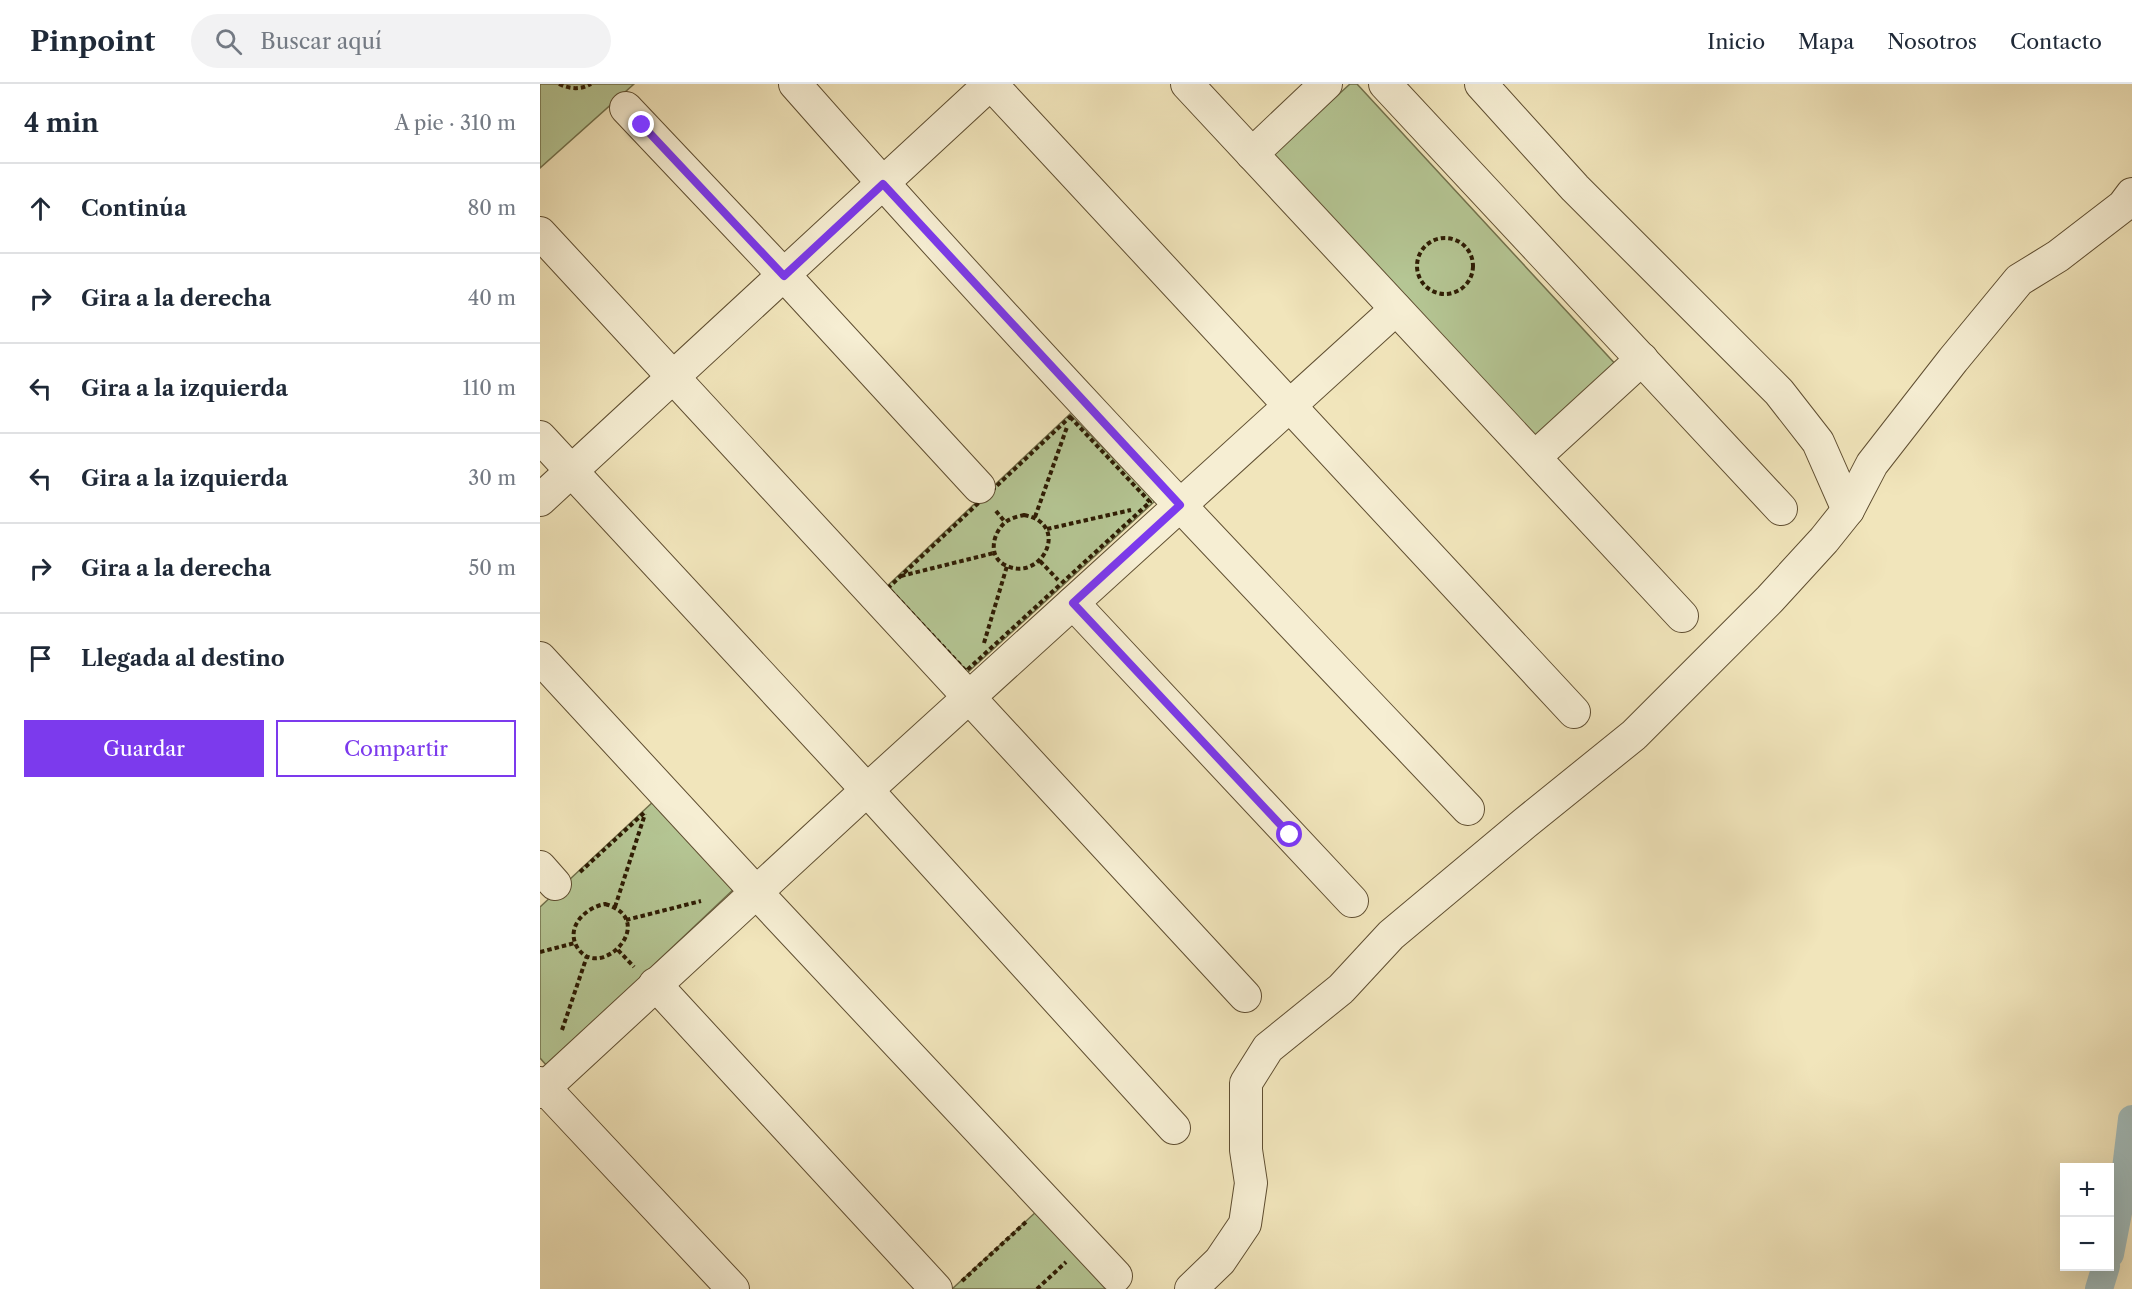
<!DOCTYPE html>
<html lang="es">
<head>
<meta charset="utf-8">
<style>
	:root { --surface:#fff; --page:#f2f2f3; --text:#1f2937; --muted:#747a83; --line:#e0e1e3; --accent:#7c3aed }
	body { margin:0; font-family:"Libre Caslon Text",serif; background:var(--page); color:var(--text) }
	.controls { position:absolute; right:18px; bottom:18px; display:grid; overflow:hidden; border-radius:0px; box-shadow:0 6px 24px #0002 }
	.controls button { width:54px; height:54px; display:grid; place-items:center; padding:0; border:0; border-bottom:2px solid var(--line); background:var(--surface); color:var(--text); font:30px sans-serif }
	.stop { position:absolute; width:18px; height:18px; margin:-14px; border:4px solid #7c3aed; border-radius:50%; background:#fff }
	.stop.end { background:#7c3aed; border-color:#fff; box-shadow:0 2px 6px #0008 }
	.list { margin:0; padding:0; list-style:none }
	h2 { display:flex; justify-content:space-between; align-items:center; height:78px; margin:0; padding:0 24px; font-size:26px }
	h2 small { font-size:20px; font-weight:400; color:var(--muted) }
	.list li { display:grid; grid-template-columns:39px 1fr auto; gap:18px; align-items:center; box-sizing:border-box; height:90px; padding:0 24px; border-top:2px solid var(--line) }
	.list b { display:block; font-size:22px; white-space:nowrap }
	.list em { font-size:20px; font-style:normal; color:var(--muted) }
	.actions { display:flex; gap:12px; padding:18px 24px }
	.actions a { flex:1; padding:14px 0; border:2px solid var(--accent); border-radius:0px; text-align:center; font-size:21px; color:var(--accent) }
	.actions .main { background:var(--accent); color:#fff }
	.icon { flex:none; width:33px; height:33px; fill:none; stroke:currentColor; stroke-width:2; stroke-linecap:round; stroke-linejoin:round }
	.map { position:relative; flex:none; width:1592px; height:1205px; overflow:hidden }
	header { display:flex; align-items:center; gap:36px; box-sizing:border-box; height:84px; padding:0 30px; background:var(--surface); border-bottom:2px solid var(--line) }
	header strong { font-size:28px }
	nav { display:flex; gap:33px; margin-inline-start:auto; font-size:21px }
	.search { width:420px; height:54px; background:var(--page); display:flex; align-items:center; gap:15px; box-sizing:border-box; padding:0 21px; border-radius:33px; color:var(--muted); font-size:22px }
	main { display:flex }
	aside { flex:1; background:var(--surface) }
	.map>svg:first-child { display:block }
	.green { fill:#b5c694; stroke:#72714c; stroke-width:1.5 }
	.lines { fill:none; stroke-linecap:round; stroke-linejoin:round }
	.canal { stroke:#a1bcbc; stroke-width:28 }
	.minor-casing { stroke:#5f4e31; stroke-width:34 }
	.path { stroke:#2e1c03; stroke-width:4; stroke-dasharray:4.5 3; stroke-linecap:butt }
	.minor { stroke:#f6eed3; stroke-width:32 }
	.route { stroke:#7c3aed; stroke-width:8 }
</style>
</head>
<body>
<header>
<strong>Pinpoint</strong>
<div class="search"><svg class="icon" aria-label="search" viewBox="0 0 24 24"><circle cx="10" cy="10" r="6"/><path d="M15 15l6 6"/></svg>Buscar aquí</div>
<nav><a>Inicio</a><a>Mapa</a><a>Nosotros</a><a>Contacto</a></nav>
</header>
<main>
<aside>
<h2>4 min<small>A pie · 310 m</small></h2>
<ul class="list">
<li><svg class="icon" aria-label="ahead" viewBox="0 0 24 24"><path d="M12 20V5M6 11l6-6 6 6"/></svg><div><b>Continúa</b></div><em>80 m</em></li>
<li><svg class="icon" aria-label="right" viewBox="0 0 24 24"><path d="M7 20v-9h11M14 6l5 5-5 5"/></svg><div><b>Gira a la derecha</b></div><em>40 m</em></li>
<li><svg class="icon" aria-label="left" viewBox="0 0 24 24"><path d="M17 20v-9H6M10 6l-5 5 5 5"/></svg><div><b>Gira a la izquierda</b></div><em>110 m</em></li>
<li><svg class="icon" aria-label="left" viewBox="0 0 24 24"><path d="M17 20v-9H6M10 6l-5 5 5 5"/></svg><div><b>Gira a la izquierda</b></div><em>30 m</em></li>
<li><svg class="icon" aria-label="right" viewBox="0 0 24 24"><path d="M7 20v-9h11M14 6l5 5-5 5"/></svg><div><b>Gira a la derecha</b></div><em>50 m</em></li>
<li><svg class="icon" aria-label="arrive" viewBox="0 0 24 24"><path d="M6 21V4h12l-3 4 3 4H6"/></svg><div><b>Llegada al destino</b></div></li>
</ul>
<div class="actions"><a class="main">Guardar</a><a>Compartir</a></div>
</aside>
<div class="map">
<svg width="1592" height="1205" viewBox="0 0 1592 1205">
	<rect width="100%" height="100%" fill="#f1e5bb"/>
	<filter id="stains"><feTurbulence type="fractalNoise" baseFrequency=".00333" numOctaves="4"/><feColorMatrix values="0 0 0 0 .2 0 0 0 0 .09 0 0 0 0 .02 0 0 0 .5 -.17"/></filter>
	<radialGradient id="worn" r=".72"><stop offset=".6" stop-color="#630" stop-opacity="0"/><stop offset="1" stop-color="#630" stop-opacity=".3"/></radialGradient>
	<!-- green -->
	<g class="green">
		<polygon points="0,0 94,0 0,84"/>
		<polygon points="810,0 817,0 1079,284 996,361 727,75"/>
		<polygon points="530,330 615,417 426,590 344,505"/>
		<polygon points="115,716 196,803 7,982 0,974 0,823"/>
		<polygon points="497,1127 570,1205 412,1205"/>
	</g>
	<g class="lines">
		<!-- canal -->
		<g class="canal">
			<polyline points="1570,1170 1585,1093 1592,1035"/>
			<polyline points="1559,1205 1566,1182"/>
		</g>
		<!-- minor casing -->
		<g class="minor-casing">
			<g id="minor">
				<path d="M 255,0 C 473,248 701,486 928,725"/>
				<polyline points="451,0 1034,628"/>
				<polyline points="647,0 1142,532"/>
				<polyline points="845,0 1241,425"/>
				<polyline points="941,0 1035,104 1239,308 1278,358 1308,426"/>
				<polyline points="86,24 244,191 439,403"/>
				<polyline points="712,70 786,0"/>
				<polyline points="0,149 705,912"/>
				<polyline points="0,353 327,706 634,1044"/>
				<polyline points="995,373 1102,275"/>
				<polyline points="0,416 450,0"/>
				<polyline points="533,519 812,817"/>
				<polyline points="0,574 217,809 576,1192"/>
				<polyline points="0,783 15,800"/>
				<polyline points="115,900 396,1205"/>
				<polyline points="0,999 193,1205"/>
				<polyline points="0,1008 327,706 856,225"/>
				<polyline points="651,1205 680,1177 705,1140 711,1099 706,1066 706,999 728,964 801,905 851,851 985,739 1094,651 1230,515 1284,456 1308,426 1332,380 1413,276 1479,196 1518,172 1583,122 1592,110"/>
			</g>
		</g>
		<!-- path -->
		<g class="path">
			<path d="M 19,0 C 30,5 40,6 51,0"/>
			<circle cx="905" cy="182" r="28"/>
			<polygon points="530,333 610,418 426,587 348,504"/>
			<polyline points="456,427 465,438"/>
			<path d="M 484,431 C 533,440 500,502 463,480 C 447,470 454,446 467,437 C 472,434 479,432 484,431 Z"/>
			<polyline points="495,433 527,343"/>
			<polyline points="507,445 591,426"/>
			<polyline points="500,477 518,496"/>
			<polyline points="361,492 454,469"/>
			<polyline points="444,559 467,482"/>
			<polyline points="40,788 105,728"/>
			<path d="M 65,820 C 121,836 59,900 37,863 C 25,842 47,823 65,820 Z"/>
			<polyline points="75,823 105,730"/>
			<polyline points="86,836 161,817"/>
			<polyline points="78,866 94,883"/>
			<polyline points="0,868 35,859"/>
			<polyline points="22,946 47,872"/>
			<polyline points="422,1197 487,1137"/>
			<polyline points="497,1205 526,1178"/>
		</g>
		<!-- minor -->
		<use href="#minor" class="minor"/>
	</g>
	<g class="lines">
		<!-- route -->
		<polyline class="route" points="102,41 244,192 343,100 640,421 533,519 750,751"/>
	</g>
	<rect width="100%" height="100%" filter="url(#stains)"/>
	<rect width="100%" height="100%" fill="url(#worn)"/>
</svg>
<div class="controls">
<button>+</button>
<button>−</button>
</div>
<div class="stop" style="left:750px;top:751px"></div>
<div class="stop end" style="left:102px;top:41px"></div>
</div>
</main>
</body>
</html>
